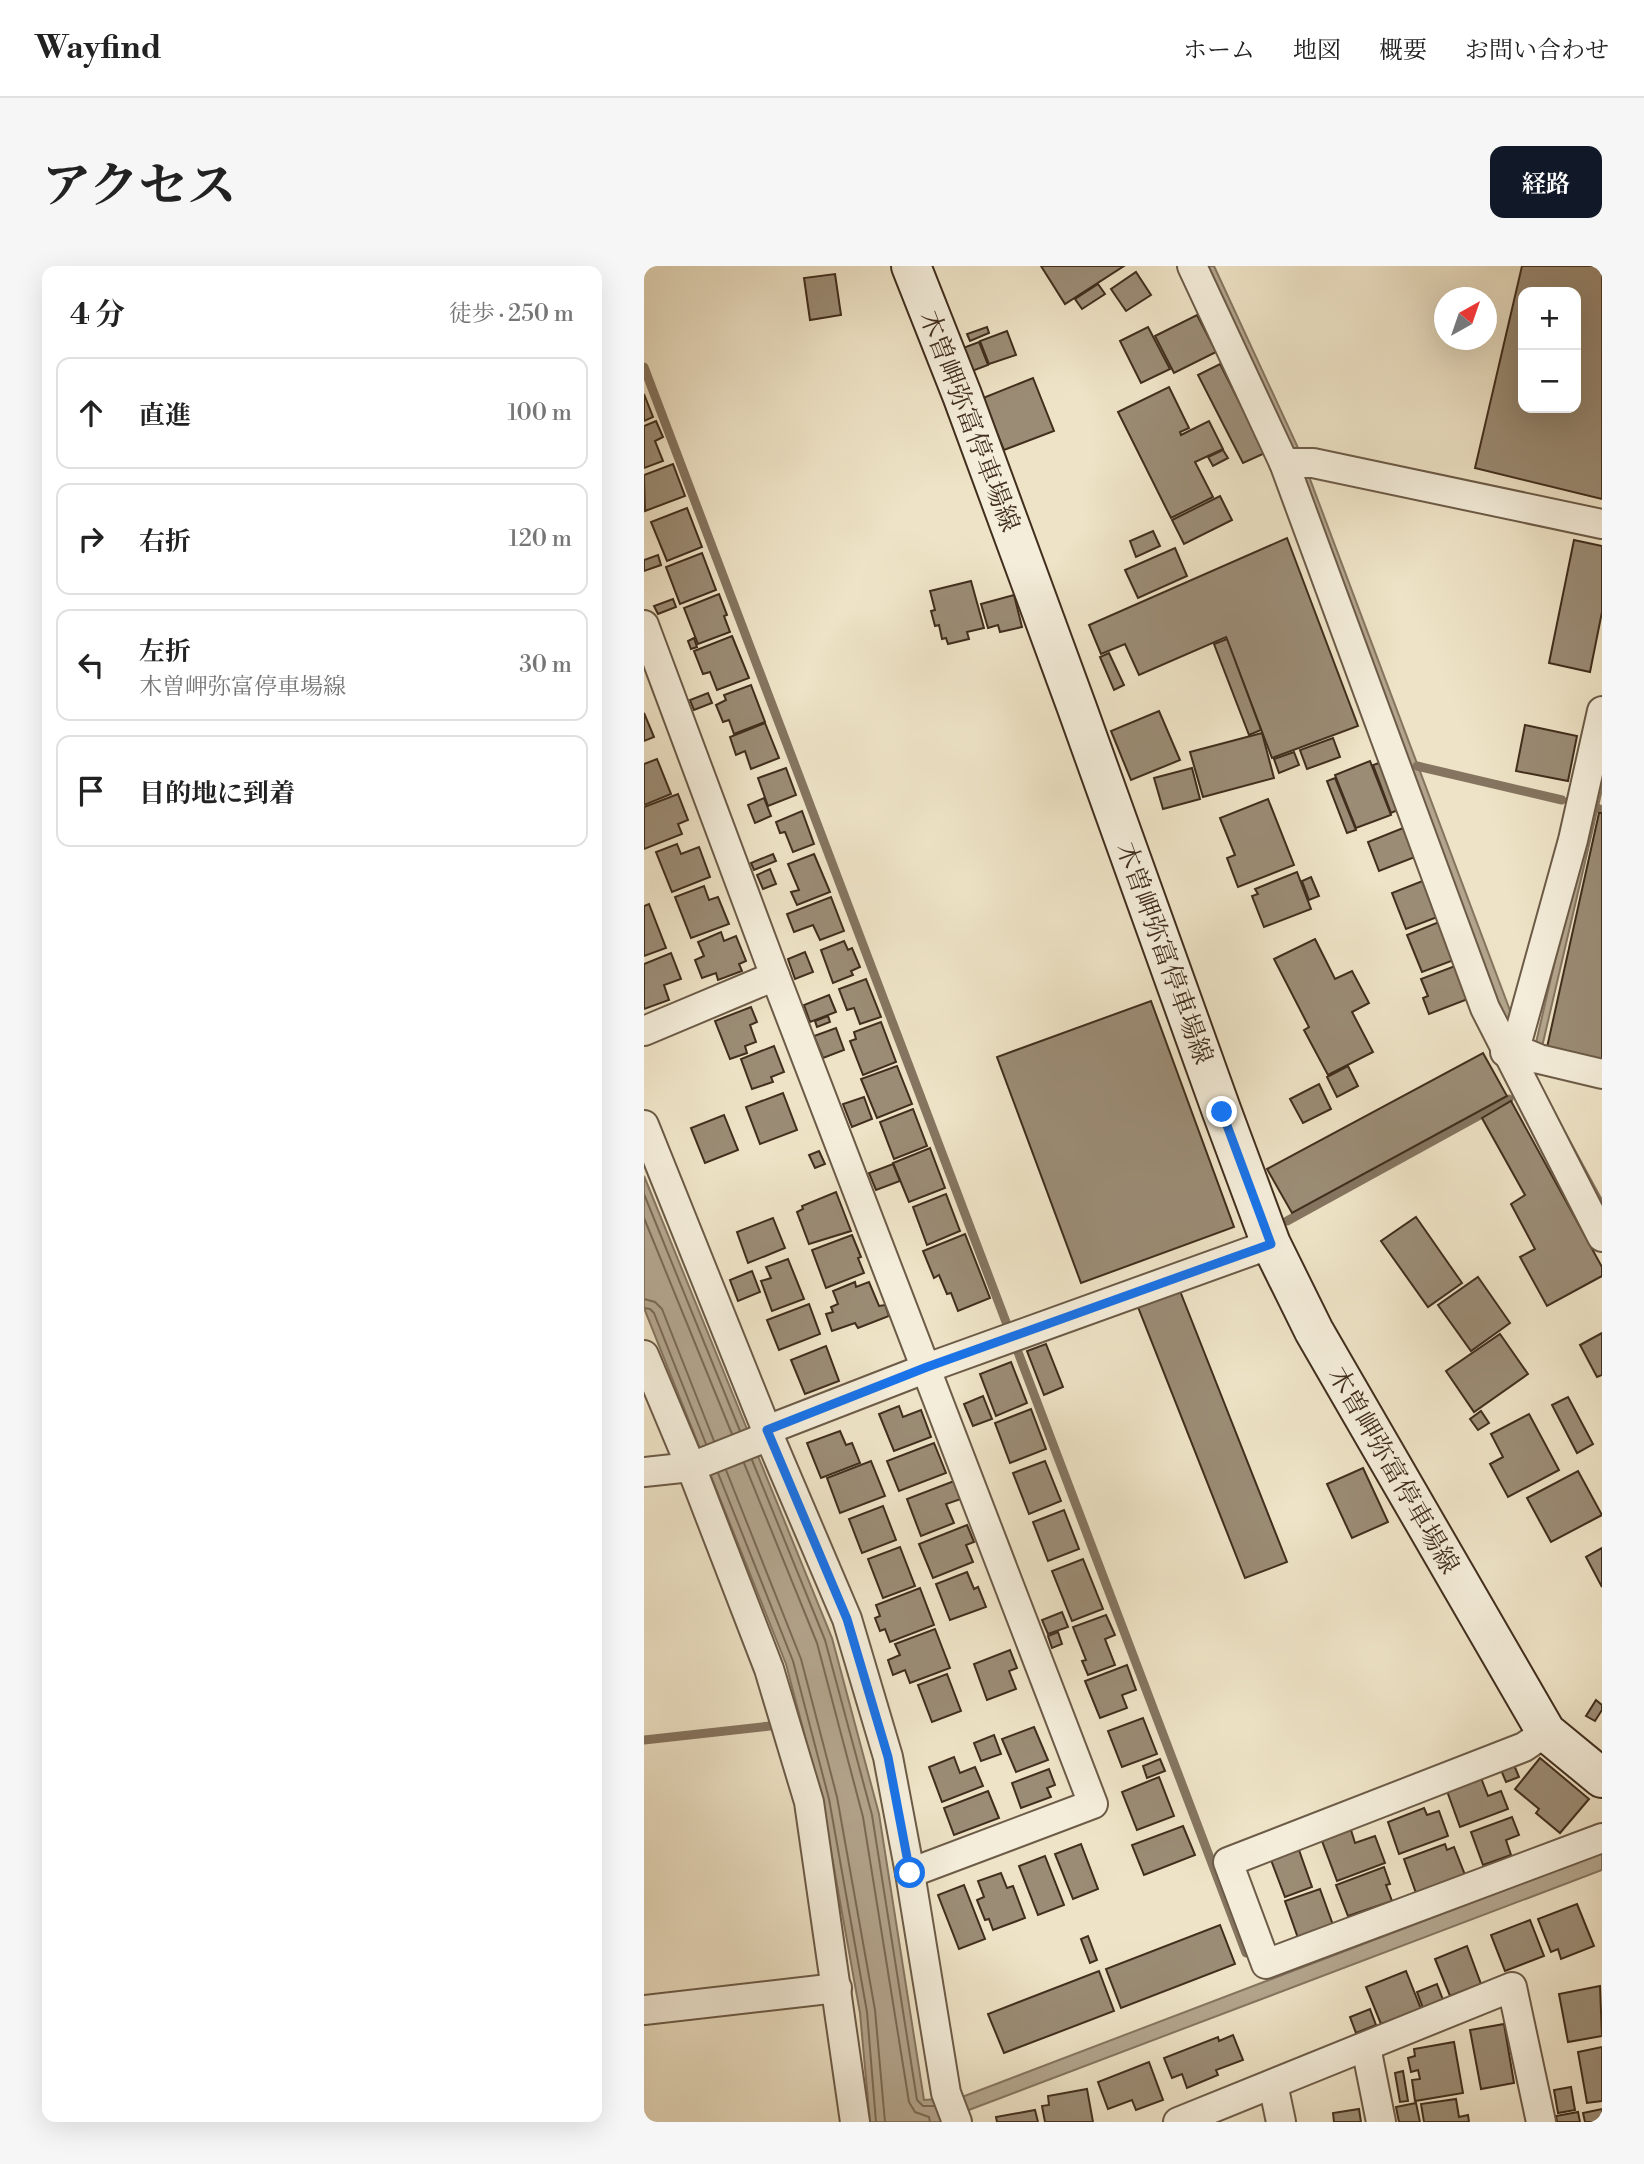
<!DOCTYPE html>
<html lang="ja">
<head>
<meta charset="utf-8">
<style>
	:root { --surface:#fff; --page:#f6f6f6; --text:#222; --muted:#767676; --line:#e0e0e0; --accent:#111827 }
	body { margin:0; font-family:"Libre Bodoni","Noto Serif JP",serif; background:var(--page); color:var(--text) }
	.controls { position:absolute; right:21px; top:21px; display:grid; overflow:hidden; border-radius:14px; box-shadow:0 7px 28px #0002 }
	.controls button { width:63px; height:63px; display:grid; place-items:center; padding:0; border:0; border-bottom:2px solid var(--line); background:var(--surface); color:var(--text); font:35px sans-serif }
	.compass { position:absolute; left:790px; top:21px; width:63px; height:63px; border-radius:50%; background:var(--surface); box-shadow:0 7px 28px #0002; rotate:40deg }
	.stop { position:absolute; width:21px; height:21px; margin:-16px; border:5px solid #1a73e8; border-radius:50%; background:#fff }
	.stop.end { background:#1a73e8; border-color:#fff; box-shadow:0 2px 7px #0008 }
	.list { margin:0; padding:0; list-style:none }
	h2 { display:flex; justify-content:space-between; align-items:center; height:91px; margin:0; padding:0 28px; font-size:30px }
	h2 small { font-size:23px; font-weight:400; color:var(--muted) }
	.list li { display:grid; grid-template-columns:46px 1fr auto; gap:21px; align-items:center; box-sizing:border-box; height:112px; margin:0 14px 14px; padding:0 14px; border:2px solid var(--line); border-radius:14px }
	.list b { display:block; font-size:26px; white-space:nowrap }
	.list p { margin:0; font-size:23px; white-space:nowrap; color:var(--muted) }
	.list em { font-size:23px; font-style:normal; color:var(--muted) }
	.icon { flex:none; width:38px; height:38px; fill:none; stroke:currentColor; stroke-width:2; stroke-linecap:round; stroke-linejoin:round }
	.map { position:relative; flex:none; width:958px; height:1856px; overflow:hidden; border-radius:14px }
	header { display:flex; align-items:center; gap:42px; box-sizing:border-box; height:98px; padding:0 35px; background:var(--surface); border-bottom:2px solid var(--line) }
	header strong { font-size:33px }
	nav { display:flex; gap:38px; margin-inline-start:auto; font-size:24px }
	.intro { display:flex; align-items:center; justify-content:space-between; box-sizing:border-box; height:168px; padding:0 42px }
	h1 { margin:0; font-size:49px }
	.button { padding:18px 32px; border-radius:14px; background:var(--accent); color:#fff; font-size:24px; font-weight:700 }
	main { display:flex; gap:42px; padding:0 42px }
	aside { flex:1; background:var(--surface); border-radius:14px; box-shadow:0 7px 28px #0002 }
	.map>svg:first-child { display:block }
	.water { fill:#b3a58d; stroke:#857560; stroke-width:2 }
	.lines { fill:none; stroke-linecap:round; stroke-linejoin:round }
	.shore { stroke:#7a6a55; stroke-width:2 }
	.stream { stroke:#857560; stroke-width:9 }
	.building { fill:#9b8c75; stroke:#412e1d; stroke-width:2; fill-rule:evenodd }
	.minor-casing { stroke:#6c5b47; stroke-width:32 }
	.secondary-casing { stroke:#412e1d; stroke-width:42 }
	.minor { stroke:#f4edda; stroke-width:28 }
	.secondary { stroke:#f4edda; stroke-width:38 }
	.route { stroke:#1a73e8; stroke-width:9 }
	.labels { text-anchor:middle; stroke-width:5; stroke-linejoin:round; paint-order:stroke }
	.street-label { font-size:26px; fill:#412e1d; stroke:#f4edda }
</style>
</head>
<body>
<header>
<strong>Wayfind</strong>
<nav><a>ホーム</a><a>地図</a><a>概要</a><a>お問い合わせ</a></nav>
</header>
<div class="intro"><h1>アクセス</h1><a class="button">経路</a></div>
<main>
<aside>
<h2>4 分<small>徒歩 · 250 m</small></h2>
<ul class="list">
<li><svg class="icon" aria-label="ahead" viewBox="0 0 24 24"><path d="M12 20V5M6 11l6-6 6 6"/></svg><div><b>直進</b></div><em>100 m</em></li>
<li><svg class="icon" aria-label="right" viewBox="0 0 24 24"><path d="M7 20v-9h11M14 6l5 5-5 5"/></svg><div><b>右折</b></div><em>120 m</em></li>
<li><svg class="icon" aria-label="left" viewBox="0 0 24 24"><path d="M17 20v-9H6M10 6l-5 5 5 5"/></svg><div><b>左折</b><p>木曽岬弥富停車場線</p></div><em>30 m</em></li>
<li><svg class="icon" aria-label="arrive" viewBox="0 0 24 24"><path d="M6 21V4h12l-3 4 3 4H6"/></svg><div><b>目的地に到着</b></div></li>
</ul>
</aside>
<div class="map">
<svg width="958" height="1856" viewBox="0 0 958 1856">
	<rect width="100%" height="100%" fill="#eee3c6"/>
	<filter id="stains"><feTurbulence type="fractalNoise" baseFrequency=".00286" numOctaves="4"/><feColorMatrix values="0 0 0 0 .2 0 0 0 0 .09 0 0 0 0 .02 0 0 0 .5 -.17"/></filter>
	<radialGradient id="worn" r=".72"><stop offset=".6" stop-color="#630" stop-opacity="0"/><stop offset="1" stop-color="#630" stop-opacity=".3"/></radialGradient>
	<!-- water -->
	<g class="water">
		<polygon points="560,0 570,0 655,184 879,779 891,781 958,492 958,523 891,811 958,934 958,956 882,816"/>
		<polygon points="0,910 188,1372 235,1548 280,1834 318,1831 958,1587 958,1604 301,1853 301,1856 226,1856 216,1747 178,1535 142,1398 0,1042"/>
	</g>
	<g class="lines">
		<!-- shore -->
		<g class="shore">
			<polyline points="0,928 96,1165"/>
			<polyline points="0,952 88,1168"/>
			<polyline points="0,1033 11,1036 18,1043 70,1175"/>
			<polyline points="0,1042 6,1043 10,1047 62,1178"/>
			<polyline points="108,1194 181,1374 228,1549 273,1834 279,1840 290,1840"/>
			<polyline points="100,1197 173,1377 219,1551 265,1836 271,1846 285,1851 286,1856"/>
			<polyline points="82,1204 157,1393 193,1531 231,1744 241,1856"/>
			<polyline points="74,1207 149,1395 185,1533 223,1746 232,1856"/>
		</g>
		<!-- stream -->
		<g class="stream">
			<polyline points="0,101 362,1056"/>
			<polyline points="773,500 918,534"/>
			<polyline points="953,542 958,544"/>
			<polyline points="643,955 865,833"/>
			<polyline points="374,1086 602,1687"/>
			<polyline points="0,1474 126,1460"/>
		</g>
	</g>
	<!-- building -->
	<g class="building">
		<polygon points="397,0 480,0 421,38"/>
		<path d="M 878,0 L 958,0 L 958,233 L 831,202 ZM 879,26 L 932,26 L 932,142 L 879,142 Z"/>
		<polygon points="492,6 507,29 482,45 467,23"/>
		<polygon points="191,8 197,49 166,54 160,12"/>
		<polygon points="454,18 461,28 438,43 431,33"/>
		<polygon points="553,49 572,86 530,107 511,70"/>
		<polygon points="343,61 345,67 326,75 323,68"/>
		<polygon points="504,61 526,103 497,117 476,75"/>
		<polygon points="363,65 372,89 345,98 336,75"/>
		<polygon points="335,76 344,99 328,105 319,82"/>
		<polygon points="576,98 621,187 599,197 554,109"/>
		<polygon points="389,112 410,165 360,184 339,132"/>
		<polygon points="525,121 545,162 536,166 537,169 565,155 579,183 551,196 569,231 527,252 474,146"/>
		<polygon points="0,128 9,151 0,155"/>
		<polygon points="12,155 19,171 11,175 19,195 0,202 0,160"/>
		<polygon points="579,184 584,192 569,200 564,191"/>
		<polygon points="29,198 41,230 1,245 0,209"/>
		<polygon points="576,230 588,254 540,278 528,254"/>
		<polygon points="43,242 58,281 23,295 7,256"/>
		<polygon points="509,265 516,280 492,291 486,275"/>
		<polygon points="643,272 714,460 628,492 582,371 495,409 481,378 457,388 445,359"/>
		<polygon points="930,274 958,280 958,346 946,406 905,397"/>
		<polygon points="531,282 543,310 494,332 481,304"/>
		<polygon points="58,287 72,324 36,338 22,301"/>
		<polygon points="14,289 17,299 0,305 0,294"/>
		<polygon points="327,315 340,362 323,366 325,373 304,378 302,372 298,373 295,359 291,360 287,345 291,344 286,325"/>
		<polygon points="75,328 83,349 80,350 86,366 54,378 40,342"/>
		<polygon points="370,329 378,361 356,366 354,359 344,362 337,338"/>
		<polygon points="29,333 32,341 14,348 10,340"/>
		<polygon points="88,370 105,412 73,424 66,406 59,408 50,385"/>
		<polygon points="50,372 53,381 47,383 44,375"/>
		<polygon points="583,373 617,464 605,469 570,378"/>
		<polygon points="465,387 480,419 470,424 456,391"/>
		<polygon points="107,419 121,456 90,468 85,454 79,456 72,439 82,434 80,429"/>
		<polygon points="64,427 68,437 50,444 46,434"/>
		<polygon points="515,445 536,494 487,514 467,465"/>
		<polygon points="0,447 10,471 0,475"/>
		<polygon points="121,457 135,492 107,503 101,485 92,489 86,471"/>
		<polygon points="881,459 933,470 924,515 872,505"/>
		<polygon points="618,467 630,512 559,531 546,486"/>
		<polygon points="689,472 696,491 663,503 656,484"/>
		<polygon points="650,486 655,499 635,507 630,493"/>
		<polygon points="13,493 27,528 0,539 0,498"/>
		<polygon points="726,495 747,549 712,562 691,509"/>
		<polygon points="735,497 754,544 747,547 729,499"/>
		<polygon points="142,502 152,529 124,540 114,512"/>
		<polygon points="548,502 556,533 519,543 510,512"/>
		<polygon points="691,512 712,564 703,567 683,515"/>
		<polygon points="34,528 44,554 34,558 38,568 0,583 0,541"/>
		<polygon points="120,532 127,550 111,557 104,539"/>
		<polygon points="624,533 650,599 594,621 583,592 591,589 576,552"/>
		<polygon points="158,545 170,578 149,586 141,566 136,567 132,556"/>
		<polygon points="955,547 958,547 958,798 902,786"/>
		<polygon points="759,562 771,591 735,605 724,576"/>
		<polygon points="33,578 37,588 55,581 66,611 28,626 12,586"/>
		<polygon points="129,588 132,595 110,604 107,597"/>
		<polygon points="170,588 186,626 153,639 147,626 155,624 144,598"/>
		<polygon points="126,603 132,618 119,623 113,609"/>
		<polygon points="653,606 667,643 620,661 608,630 614,628 611,623"/>
		<polygon points="667,611 675,630 665,634 658,615"/>
		<polygon points="781,614 796,650 762,663 748,627"/>
		<polygon points="60,620 65,634 74,631 85,658 47,672 31,631"/>
		<polygon points="187,631 200,665 176,674 169,659 150,666 143,648"/>
		<polygon points="5,638 22,682 0,690 0,640"/>
		<polygon points="795,656 810,694 778,706 763,669"/>
		<polygon points="77,666 80,675 92,670 102,695 95,698 98,705 74,714 72,707 58,712 51,694 60,690 54,676"/>
		<polygon points="671,673 691,713 708,705 725,737 708,746 729,786 684,809 660,764 665,761 630,693"/>
		<polygon points="200,675 204,684 208,682 216,701 207,705 209,709 189,717 177,684"/>
		<polygon points="161,686 169,706 151,713 144,693"/>
		<polygon points="27,687 37,713 20,719 25,734 0,743 0,698"/>
		<polygon points="811,700 824,733 785,748 779,732 784,730 777,713"/>
		<polygon points="222,713 237,751 216,758 210,742 203,744 195,723"/>
		<polygon points="185,729 192,746 166,756 160,739"/>
		<polygon points="507,735 590,961 437,1017 353,791"/>
		<polygon points="107,741 113,756 106,759 112,776 101,780 103,787 86,793 71,755"/>
		<polygon points="184,750 186,756 173,761 171,755"/>
		<polygon points="237,756 252,796 219,809 206,775 212,773 210,766"/>
		<polygon points="192,762 200,784 179,792 170,770"/>
		<polygon points="130,780 140,806 127,811 129,816 108,823 97,793"/>
		<polygon points="839,787 863,830 648,947 623,903"/>
		<polygon points="253,800 268,838 233,852 217,813"/>
		<polygon points="704,800 714,820 693,831 683,811"/>
		<polygon points="675,818 687,843 659,857 646,833"/>
		<polygon points="139,827 153,864 116,878 102,841"/>
		<polygon points="220,831 228,853 208,861 199,838"/>
		<polygon points="867,835 958,1001 958,1010 903,1040 876,991 891,983 867,938 881,929 838,852"/>
		<polygon points="269,843 283,880 250,893 236,856"/>
		<polygon points="80,849 94,884 61,897 47,862"/>
		<polygon points="286,882 301,922 265,936 249,897"/>
		<polygon points="175,885 181,898 171,902 165,889"/>
		<polygon points="249,898 256,915 232,924 225,907"/>
		<polygon points="192,926 207,965 165,978 153,946 159,943 158,940"/>
		<polygon points="302,928 316,965 283,979 269,941"/>
		<polygon points="772,951 818,1017 784,1041 737,975"/>
		<polygon points="129,952 141,982 104,997 93,966"/>
		<polygon points="321,968 346,1032 314,1045 307,1027 303,1028 295,1009 290,1012 279,985"/>
		<polygon points="208,969 217,991 214,992 220,1007 182,1022 168,984"/>
		<polygon points="144,993 160,1033 128,1045 117,1015 127,1012 122,1001"/>
		<polygon points="108,1005 116,1026 94,1035 86,1014"/>
		<polygon points="834,1011 866,1057 827,1085 794,1039"/>
		<polygon points="211,1016 212,1021 225,1016 235,1040 241,1039 245,1050 214,1062 211,1057 188,1065 182,1048 189,1046 187,1041 194,1038 189,1025"/>
		<polygon points="536,1025 643,1296 601,1312 494,1041"/>
		<polygon points="165,1038 176,1068 135,1084 123,1054"/>
		<polygon points="958,1067 958,1109 953,1111 936,1079"/>
		<polygon points="856,1068 884,1108 830,1146 802,1105"/>
		<polygon points="402,1078 419,1121 400,1129 383,1085"/>
		<polygon points="182,1080 195,1115 161,1128 147,1094"/>
		<polygon points="367,1096 383,1137 352,1150 336,1108"/>
		<polygon points="339,1130 348,1153 329,1160 320,1138"/>
		<polygon points="924,1131 949,1178 933,1187 908,1139"/>
		<polygon points="255,1140 259,1151 277,1144 287,1171 250,1185 235,1148"/>
		<polygon points="387,1143 402,1183 366,1197 351,1157"/>
		<polygon points="837,1145 845,1157 834,1164 826,1153"/>
		<polygon points="885,1148 915,1204 864,1231 846,1198 859,1191 847,1168"/>
		<polygon points="196,1165 202,1179 208,1177 216,1197 177,1212 163,1177"/>
		<polygon points="290,1177 302,1207 255,1225 243,1195"/>
		<polygon points="227,1195 241,1230 196,1247 183,1212"/>
		<polygon points="401,1195 417,1235 385,1248 369,1207"/>
		<polygon points="719,1202 744,1256 708,1272 683,1218"/>
		<polygon points="934,1205 958,1249 907,1276 883,1232"/>
		<polygon points="310,1215 317,1233 302,1238 310,1257 277,1270 263,1233"/>
		<polygon points="239,1240 252,1274 218,1287 205,1253"/>
		<polygon points="420,1244 435,1283 404,1295 389,1256"/>
		<polygon points="323,1259 330,1276 322,1279 329,1296 289,1312 275,1278"/>
		<polygon points="256,1281 271,1320 239,1332 224,1293"/>
		<polygon points="958,1282 958,1321 942,1291"/>
		<polygon points="439,1293 459,1343 428,1355 408,1305"/>
		<polygon points="323,1306 330,1323 334,1321 342,1341 306,1354 292,1318"/>
		<polygon points="276,1322 290,1359 246,1376 241,1363 236,1365 231,1352 236,1350 232,1339"/>
		<polygon points="418,1346 424,1361 404,1368 398,1354"/>
		<polygon points="462,1349 471,1369 461,1373 471,1399 444,1409 438,1395 442,1394 429,1361"/>
		<polygon points="291,1363 306,1402 266,1417 261,1404 249,1409 244,1394 256,1389 251,1378"/>
		<polygon points="414,1366 418,1378 408,1382 404,1370"/>
		<polygon points="366,1384 373,1402 365,1405 372,1423 343,1434 330,1398"/>
		<polygon points="483,1399 492,1424 478,1429 483,1442 456,1452 441,1415"/>
		<polygon points="303,1408 317,1445 288,1456 274,1419"/>
		<polygon points="952,1434 958,1439 958,1444 951,1455 942,1450"/>
		<polygon points="499,1452 513,1488 478,1501 464,1465"/>
		<polygon points="390,1461 404,1494 372,1506 358,1473"/>
		<polygon points="350,1469 357,1488 337,1495 330,1477"/>
		<polygon points="310,1491 316,1507 331,1501 339,1520 298,1536 285,1501"/>
		<polygon points="896,1492 945,1533 916,1567 892,1547 895,1543 871,1523"/>
		<polygon points="516,1493 521,1505 503,1512 499,1500"/>
		<polygon points="870,1499 875,1511 862,1516 857,1504"/>
		<polygon points="405,1503 411,1519 403,1522 407,1531 377,1542 368,1517"/>
		<polygon points="515,1511 530,1550 493,1564 478,1526"/>
		<polygon points="837,1512 844,1530 857,1525 864,1543 816,1561 803,1525"/>
		<polygon points="344,1525 355,1552 310,1569 300,1542"/>
		<polygon points="780,1542 783,1549 795,1545 804,1570 755,1588 744,1556"/>
		<polygon points="868,1551 875,1569 862,1574 867,1589 839,1599 827,1566"/>
		<polygon points="539,1560 551,1589 500,1609 488,1579"/>
		<polygon points="707,1564 711,1577 731,1570 741,1597 693,1615 678,1575"/>
		<polygon points="437,1578 454,1623 429,1633 411,1588"/>
		<polygon points="801,1578 803,1584 810,1581 821,1609 772,1627 760,1593"/>
		<polygon points="655,1584 668,1621 641,1631 627,1594"/>
		<polygon points="401,1590 420,1639 394,1649 375,1600"/>
		<polygon points="740,1601 746,1618 742,1619 748,1635 704,1650 692,1619"/>
		<polygon points="357,1607 363,1622 369,1620 381,1652 349,1664 345,1653 341,1654 333,1634 340,1631 334,1615"/>
		<polygon points="320,1619 341,1673 315,1683 294,1629"/>
		<polygon points="676,1623 689,1659 654,1672 641,1635"/>
		<polygon points="933,1638 950,1680 917,1693 914,1683 907,1686 894,1653"/>
		<polygon points="886,1654 900,1690 861,1705 847,1669"/>
		<polygon points="576,1659 591,1698 477,1742 462,1703"/>
		<polygon points="444,1670 453,1694 446,1697 437,1673"/>
		<polygon points="823,1680 837,1718 806,1730 791,1693"/>
		<polygon points="455,1705 470,1745 360,1787 344,1748"/>
		<polygon points="762,1705 777,1743 737,1758 722,1721"/>
		<polygon points="793,1718 799,1734 779,1742 773,1726"/>
		<polygon points="956,1720 958,1770 924,1776 915,1728"/>
		<polygon points="726,1743 732,1759 712,1767 706,1751"/>
		<polygon points="860,1758 870,1817 837,1823 826,1764"/>
		<polygon points="589,1769 599,1794 572,1804 574,1809 543,1822 538,1808 528,1812 520,1792 574,1771 575,1775"/>
		<polygon points="810,1776 819,1827 771,1835 768,1814 776,1813 774,1804 767,1806 764,1792 771,1790 770,1783"/>
		<polygon points="958,1781 958,1835 943,1837 934,1786"/>
		<polygon points="505,1796 519,1834 492,1844 488,1834 464,1843 454,1816"/>
		<polygon points="759,1805 764,1835 756,1836 751,1807"/>
		<polygon points="927,1821 931,1844 914,1847 910,1824"/>
		<polygon points="443,1823 449,1856 401,1856 398,1840 405,1839 404,1830"/>
		<polygon points="812,1833 815,1851 824,1849 825,1856 780,1856 777,1838"/>
		<polygon points="772,1837 776,1856 755,1856 752,1841"/>
		<polygon points="715,1843 717,1856 690,1856 689,1847"/>
		<polygon points="958,1843 958,1856 941,1856 939,1847"/>
		<polygon points="391,1844 394,1856 353,1856 352,1851"/>
		<polygon points="934,1846 936,1856 913,1856 912,1850"/>
	</g>
	<g class="lines">
		<!-- minor casing -->
		<g class="minor-casing">
			<g id="minor">
				<polyline points="548,0 640,197 841,742 958,971"/>
				<polyline points="640,197 669,197 958,258"/>
				<polyline points="0,359 131,710 449,1538 266,1607"/>
				<polyline points="0,765 131,710"/>
				<polyline points="869,782 895,793 958,808"/>
				<polyline points="861,786 869,782 875,769 929,574 958,445"/>
				<polyline points="0,859 125,1170 203,1353 244,1491 266,1607 302,1827 313,1856"/>
				<polyline points="0,1089 47,1201 125,1403 165,1536 211,1856"/>
				<polyline points="123,1164 283,1102 627,978"/>
				<polyline points="0,1206 47,1201 125,1170"/>
				<polyline points="902,1466 880,1481 584,1596 622,1698 958,1572"/>
				<polyline points="0,1744 193,1722"/>
				<polyline points="722,1781 737,1856"/>
				<polyline points="629,1818 637,1856"/>
				<polyline points="534,1856 868,1721 897,1856"/>
			</g>
		</g>
		<!-- secondary casing -->
		<g class="secondary-casing">
			<polyline id="secondary" points="267,0 318,129 433,442 578,846 627,978 670,1065 902,1466 958,1512"/>
		</g>
		<!-- minor -->
		<use href="#minor" class="minor"/>
		<!-- secondary -->
		<use href="#secondary" class="secondary"/>
	</g>
	<g class="lines">
		<!-- route -->
		<polyline class="route" points="266,1607 244,1491 203,1353 123,1164 283,1101 627,978 578,846"/>
	</g>
	<g class="labels">
		<!-- street labels -->
		<g class="street-label">
			<text transform="translate(326 155) rotate(69)" y="9">木曽岬弥富停車場線</text>
			<text transform="translate(521 687) rotate(70)" y="9">木曽岬弥富停車場線</text>
			<text transform="translate(750 1204) rotate(60)" y="9">木曽岬弥富停車場線</text>
		</g>
	</g>
	<rect width="100%" height="100%" filter="url(#stains)"/>
	<rect width="100%" height="100%" fill="url(#worn)"/>
</svg>
<div class="controls">
<button>+</button>
<button>−</button>
</div>
<svg class="compass" viewBox="-18 -18 36 36"><path d="M0-13l5 13h-10z" fill="#e53935"/><path d="M0 13l5-13h-10z" fill="#767676"/></svg>
<div class="stop" style="left:266px;top:1607px"></div>
<div class="stop end" style="left:578px;top:846px"></div>
</div>
</main>
</body>
</html>
